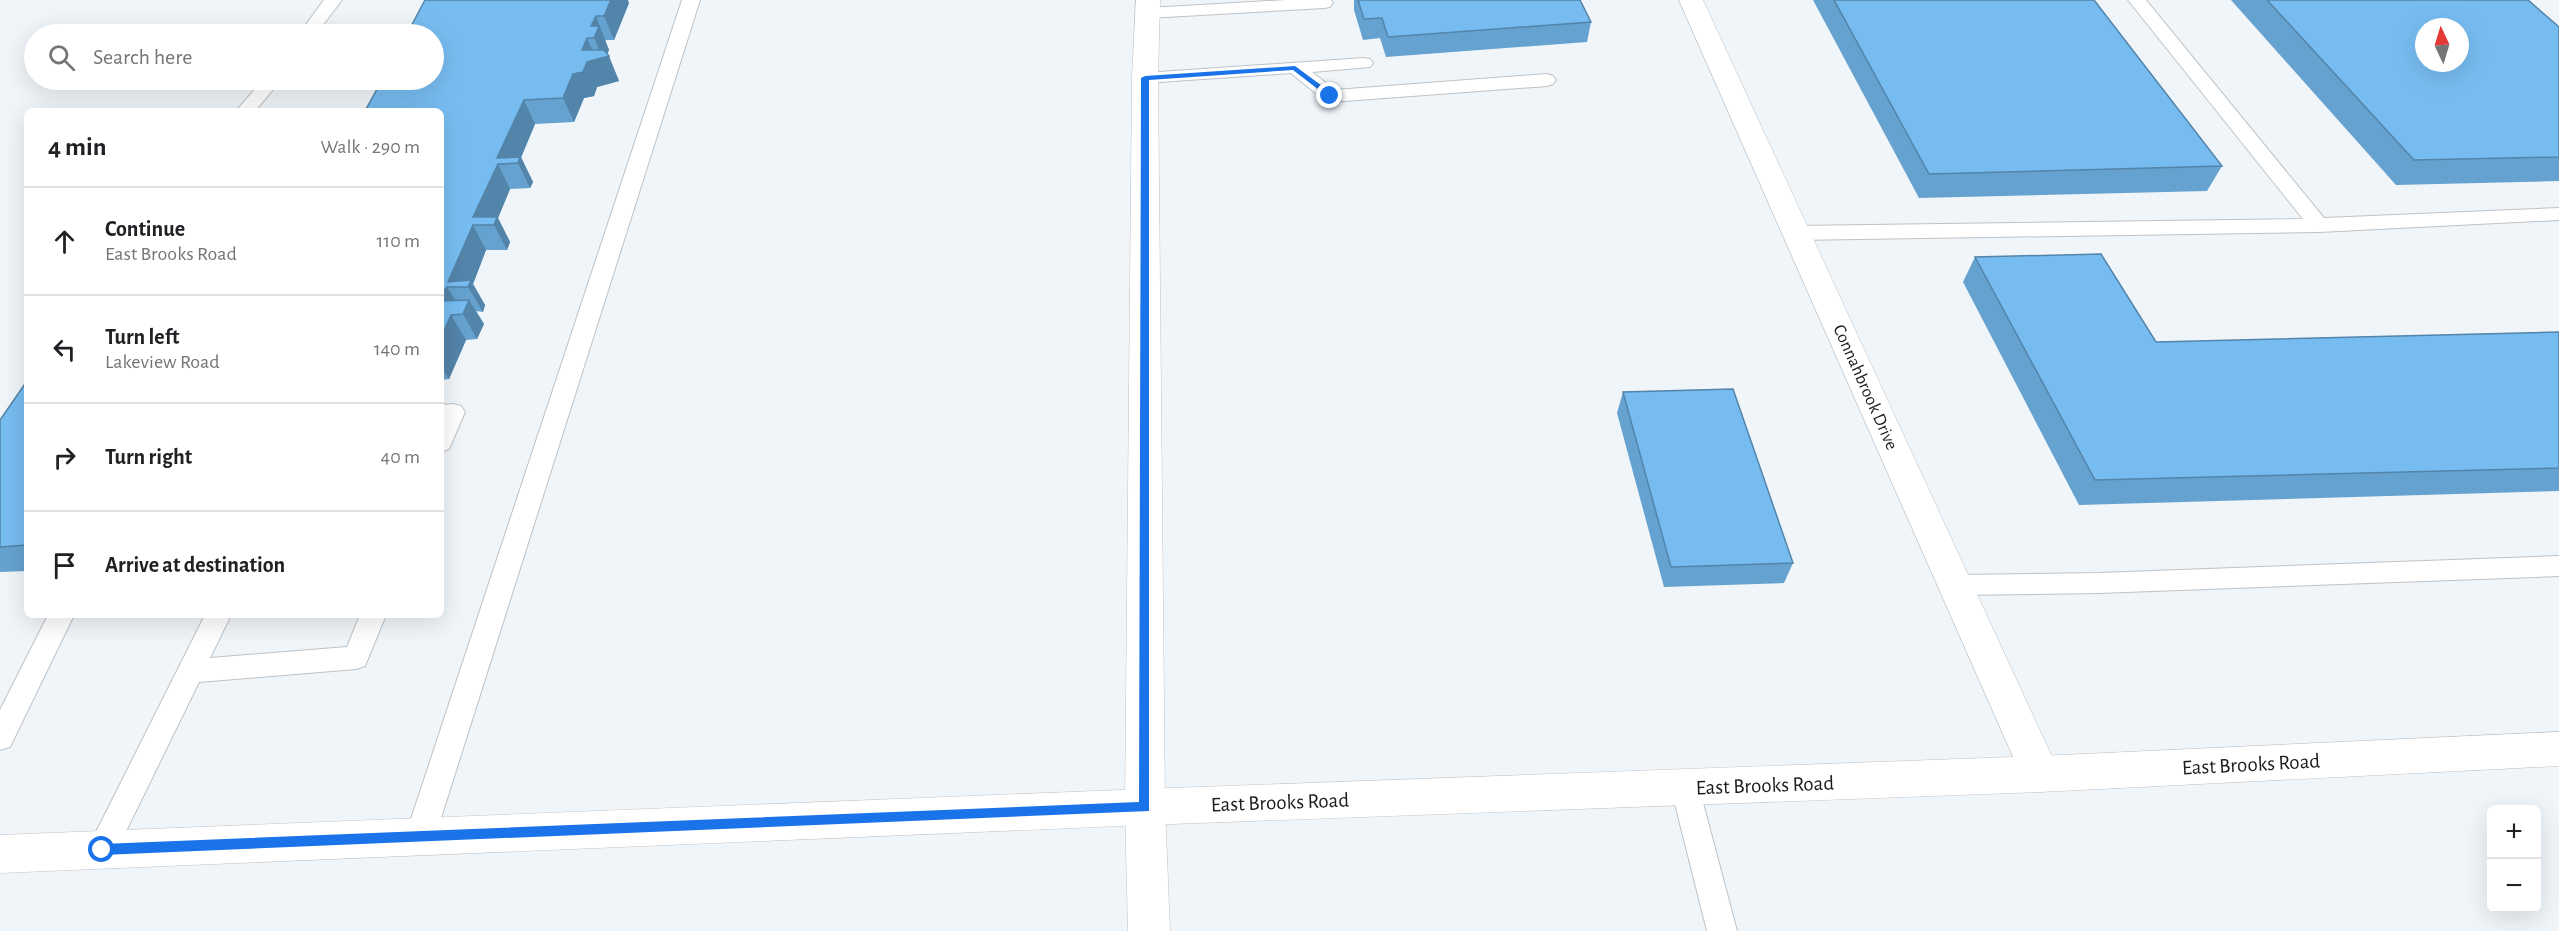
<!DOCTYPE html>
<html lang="en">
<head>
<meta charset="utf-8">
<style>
	:root { --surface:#fff; --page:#f2f2f2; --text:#202124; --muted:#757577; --line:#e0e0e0 }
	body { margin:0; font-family:"Alegreya Sans",sans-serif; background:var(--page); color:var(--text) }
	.controls { position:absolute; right:18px; bottom:18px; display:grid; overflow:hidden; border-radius:9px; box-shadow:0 6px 24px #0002 }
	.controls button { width:54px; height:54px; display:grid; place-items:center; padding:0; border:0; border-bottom:2px solid var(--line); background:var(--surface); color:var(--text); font:30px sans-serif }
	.compass { position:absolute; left:2415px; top:18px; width:54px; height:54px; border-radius:50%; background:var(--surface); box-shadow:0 6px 24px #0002; rotate:356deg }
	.stop { position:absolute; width:18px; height:18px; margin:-14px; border:4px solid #1a73e8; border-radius:50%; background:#fff }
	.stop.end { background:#1a73e8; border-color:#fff; box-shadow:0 2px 6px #0008 }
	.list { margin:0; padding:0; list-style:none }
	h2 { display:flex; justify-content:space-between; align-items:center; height:78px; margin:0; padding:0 24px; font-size:26px }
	h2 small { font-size:20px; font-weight:400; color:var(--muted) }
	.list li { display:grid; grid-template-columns:39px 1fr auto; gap:18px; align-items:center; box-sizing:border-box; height:108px; padding:0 24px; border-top:2px solid var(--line) }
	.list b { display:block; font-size:22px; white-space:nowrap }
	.list p { margin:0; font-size:20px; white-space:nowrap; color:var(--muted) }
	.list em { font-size:20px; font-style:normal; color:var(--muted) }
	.icon { flex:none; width:33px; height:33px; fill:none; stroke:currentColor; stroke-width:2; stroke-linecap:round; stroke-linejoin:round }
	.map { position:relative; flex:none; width:2559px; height:931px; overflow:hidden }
	.search { position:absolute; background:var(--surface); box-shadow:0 6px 24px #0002; left:24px; top:24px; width:420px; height:66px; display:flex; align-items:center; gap:15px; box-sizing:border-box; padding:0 21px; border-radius:33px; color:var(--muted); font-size:22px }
	.panel { position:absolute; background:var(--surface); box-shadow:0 6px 24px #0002; left:24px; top:108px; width:420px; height:510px; border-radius:9px }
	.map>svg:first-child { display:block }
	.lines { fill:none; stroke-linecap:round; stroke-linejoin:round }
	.service-casing { stroke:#bdc2c6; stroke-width:2 }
	.minor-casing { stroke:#bdc2c6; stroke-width:1 }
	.tertiary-casing { stroke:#bdc2c6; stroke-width:1 }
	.secondary-casing { stroke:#bdc2c6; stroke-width:1 }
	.service { fill:#fff; fill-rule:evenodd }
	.minor { fill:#fff; fill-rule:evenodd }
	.tertiary { fill:#fff; fill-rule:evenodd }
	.secondary { fill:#fff; fill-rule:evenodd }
	.wall { fill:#66a2cf }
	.shaded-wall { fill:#5384a9 }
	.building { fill:#77bcf1; stroke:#5384a9; stroke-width:1.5; fill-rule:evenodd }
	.route { fill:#1a73e8 }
	.labels { text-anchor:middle; stroke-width:4.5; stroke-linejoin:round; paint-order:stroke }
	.street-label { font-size:18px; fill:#1a1c1d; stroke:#fff }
	.near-street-label { font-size:21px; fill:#1a1c1d; stroke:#fff }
</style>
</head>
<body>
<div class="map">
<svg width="2559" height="931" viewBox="0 0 2559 931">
	<rect width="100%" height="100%" fill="#f0f5fa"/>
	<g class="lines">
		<!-- service casing -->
		<g class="service-casing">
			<g id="service">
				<polygon points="324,0 342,0 316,34 299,34"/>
				<polygon points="682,0 700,0 435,837 430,847 420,851 410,847 405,837"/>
				<polygon points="1286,0 1331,0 1333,3 1330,7 1324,8 1148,18 1142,17 1139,13 1142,9 1148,8"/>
				<polygon points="2128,0 2146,0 2324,218 2559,208 2559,220 2319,232 1796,240 1789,238 1786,233 1789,228 1796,226 2303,219"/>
				<polygon points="1364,58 1370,59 1373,63 1370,67 1312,72 1335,90 1547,74 1553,76 1556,80 1553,84 1547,86 1331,102 1324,100 1291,73 1145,83 1139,82 1136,78 1139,74 1145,73"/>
				<polygon points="263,80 281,80 255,111 236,111"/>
				<polygon points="453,404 461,406 465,412 449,449 441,452 441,405"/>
				<polygon points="2559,556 2559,576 2099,593 1954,595 1945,592 1941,585 1945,578 1954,575 2099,573"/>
				<polygon points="48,615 74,615 10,747 0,750 0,710"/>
				<polygon points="205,615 231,615 210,658 347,647 360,615 386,615 365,666 356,669 199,682 112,860 102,864 92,860 87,850 92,840"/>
				<polygon points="1685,775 1695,779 1699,788 1737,931 1707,931 1671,788 1675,779"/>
			</g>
		</g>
		<!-- minor casing -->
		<g class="minor-casing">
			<g id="minor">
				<polygon points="1136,0 1160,0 1158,78 1165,807 1159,820 1145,825 1131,820 1125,807 1132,78"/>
				<polygon points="1679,0 1703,0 2060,774 2054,786 2040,792 2026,786"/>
			</g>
		</g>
		<!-- tertiary casing -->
		<g class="tertiary-casing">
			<polygon id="tertiary" points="1145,789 1159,794 1165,807 1170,931 1128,931 1125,807 1131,794"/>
		</g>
		<!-- secondary casing -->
		<g class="secondary-casing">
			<polygon id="secondary" points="2559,732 2559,766 2040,792 1145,825 0,873 0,835 1145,789 2040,756"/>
		</g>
		<!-- service -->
		<use href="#service" class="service"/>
		<!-- minor -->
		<use href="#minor" class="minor"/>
		<!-- tertiary -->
		<use href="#tertiary" class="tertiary"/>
		<!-- secondary -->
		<use href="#secondary" class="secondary"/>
	</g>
	<!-- wall -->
	<g class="wall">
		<polygon points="1354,0 1580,0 1591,22 1587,42 1386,57 1380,38 1363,40 1354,10"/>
		<polygon points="1813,0 2094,0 2222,166 2207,191 1919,198"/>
		<polygon points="2231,0 2528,0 2559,27 2559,181 2396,185"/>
		<polygon points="629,3 614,40 606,40 605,42 609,50 607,54 619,81 597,87 594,96 584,98 574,122 535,124 521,158 533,182 530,188 510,189 498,218 510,242 507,250 486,250 473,284 485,305 483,312 476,311 484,324 477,339 466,340 449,379 441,380 441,111 365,111"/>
		<polygon points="1975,257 2156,342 2559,332 2559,491 2079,505 1963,282"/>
		<polygon points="27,381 27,571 0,572 0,420"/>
		<polygon points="1623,392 1793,563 1784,583 1664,587 1617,413"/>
	</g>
	<!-- shaded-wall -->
	<g class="shaded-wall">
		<polygon points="611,0 628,0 629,3 614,40 604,16"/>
		<polygon points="596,16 609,50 606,57 609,56 619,81 597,87 594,96 584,98 574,122 563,98 587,38 596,60 603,58 594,38 591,26"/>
		<polygon points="524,100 535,124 521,157 533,182 530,188 518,163 497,158"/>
		<polygon points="498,164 510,189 498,218 510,242 507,250 494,225 473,217"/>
		<polygon points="473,225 486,250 473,284 485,305 483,312 468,287 448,282"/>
		<polygon points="447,287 462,311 451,315 466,340 449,379 441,366 442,293"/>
		<polygon points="469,300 484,324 477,339 463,314"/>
	</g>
	<!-- building -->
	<g class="building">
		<polygon points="425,0 611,0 604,16 596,16 591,26 599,26 594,38 587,38 582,50 604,50 609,56 587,62 583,72 573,74 563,98 524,100 497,158 520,157 518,163 498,164 473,217 497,217 494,225 473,225 448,282 471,280 468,287 447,287 442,293 446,292 442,301 469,300 463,314 451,315 441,338 441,111 365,111 382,80 434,80 434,34 407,34"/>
		<polygon points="1358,0 1580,0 1591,22 1388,37 1382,18 1364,19"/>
		<polygon points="1834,0 2094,0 2222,166 1929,174"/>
		<path d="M 2267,0 L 2528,0 L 2559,27 L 2559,157 L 2414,160 ZM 2424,27 L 2460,27 L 2460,63 L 2424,63 Z"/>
		<polygon points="2101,254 2156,342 2559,332 2559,468 2095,480 1975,257"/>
		<polygon points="27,381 27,545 0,547 0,420"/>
		<polygon points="1733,389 1793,563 1671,567 1623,392"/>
	</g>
	<!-- route -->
	<polygon class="route" points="1295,66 1333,94 1333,97 1328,97 1293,70 1149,80 1149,811 102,855 98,854 96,850 102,844 1139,802 1141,78 1145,76"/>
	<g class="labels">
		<!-- street labels -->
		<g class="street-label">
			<text transform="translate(1866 387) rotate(66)" y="6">Connahbrook Drive</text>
		</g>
		<!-- near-street labels -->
		<g class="near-street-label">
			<text transform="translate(2251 764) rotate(-3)" y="7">East Brooks Road</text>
			<text transform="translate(1765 785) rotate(-2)" y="7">East Brooks Road</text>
			<text transform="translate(1280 802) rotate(-2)" y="7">East Brooks Road</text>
		</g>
	</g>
</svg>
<div class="controls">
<button>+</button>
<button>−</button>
</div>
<svg class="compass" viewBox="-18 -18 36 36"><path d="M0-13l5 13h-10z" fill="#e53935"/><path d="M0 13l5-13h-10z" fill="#757577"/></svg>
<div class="stop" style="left:102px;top:850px"></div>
<div class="stop end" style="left:1330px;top:96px"></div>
<div class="search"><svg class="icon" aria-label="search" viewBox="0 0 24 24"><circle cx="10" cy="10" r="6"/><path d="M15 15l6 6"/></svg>Search here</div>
<section class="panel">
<h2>4 min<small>Walk · 290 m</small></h2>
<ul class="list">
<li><svg class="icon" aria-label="ahead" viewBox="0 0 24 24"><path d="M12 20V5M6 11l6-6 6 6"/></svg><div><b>Continue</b><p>East Brooks Road</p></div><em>110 m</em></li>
<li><svg class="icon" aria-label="left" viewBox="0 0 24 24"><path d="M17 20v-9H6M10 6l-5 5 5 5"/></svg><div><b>Turn left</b><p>Lakeview Road</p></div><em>140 m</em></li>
<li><svg class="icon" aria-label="right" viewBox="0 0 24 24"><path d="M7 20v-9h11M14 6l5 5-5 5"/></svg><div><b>Turn right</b></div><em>40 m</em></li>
<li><svg class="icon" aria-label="arrive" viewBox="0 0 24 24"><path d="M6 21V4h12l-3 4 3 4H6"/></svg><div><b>Arrive at destination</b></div></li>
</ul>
</section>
</div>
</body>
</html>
